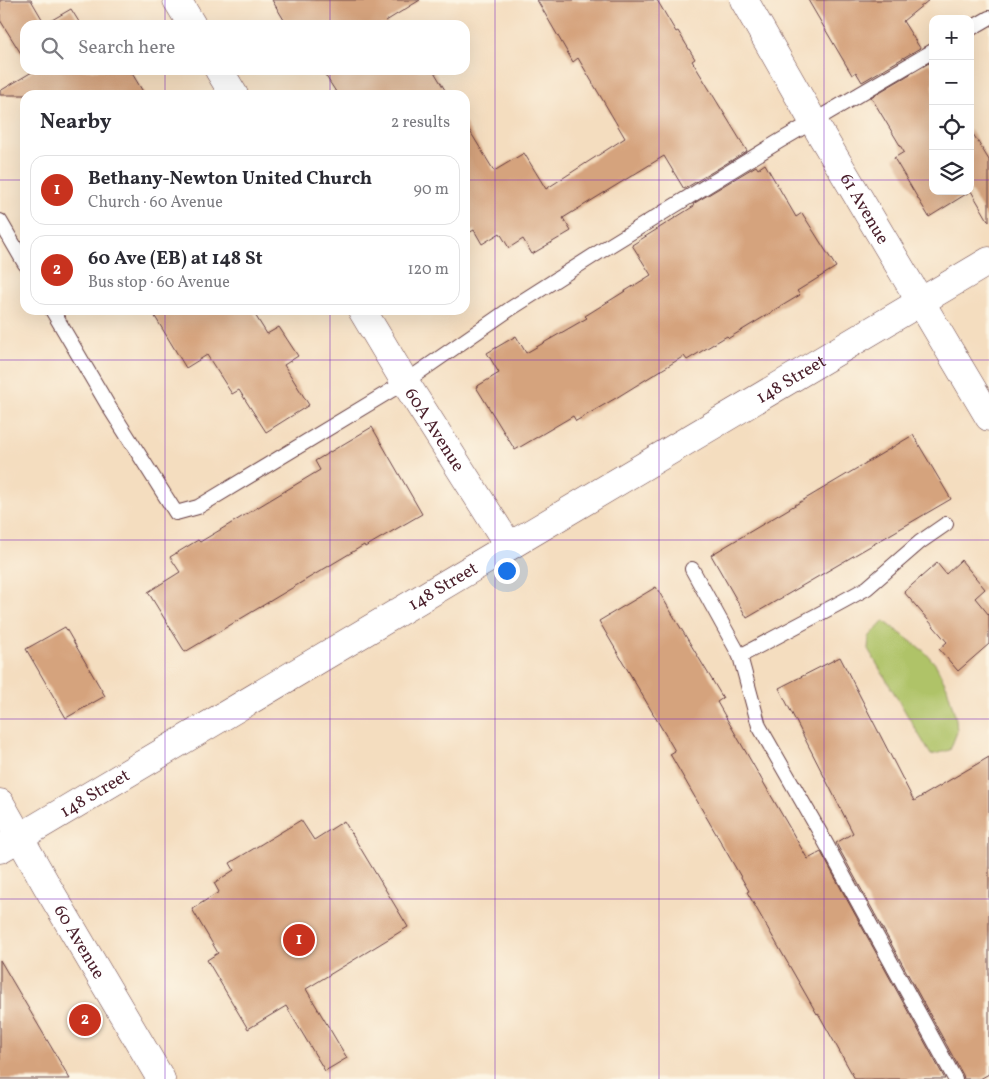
<!DOCTYPE html>
<html lang="en">
<head>
<meta charset="utf-8">
<style>
	:root { --surface:#fff; --page:#f2f2f3; --text:#2b2b33; --muted:#7c7c81; --line:#e1e1e2; --accent:#c8321e }
	body { margin:0; font-family:Vollkorn,serif; background:var(--page); color:var(--text) }
	.controls { position:absolute; right:15px; top:15px; display:grid; overflow:hidden; border-radius:10px; box-shadow:0 5px 20px #0002 }
	.controls button { width:45px; height:45px; display:grid; place-items:center; padding:0; border:0; border-bottom:1px solid var(--line); background:var(--surface); color:var(--text); font:25px sans-serif }
	.you { position:absolute; left:506px; top:570px; width:18px; height:18px; margin:-12px; border:4px solid #fff; border-radius:50%; background:#1a73e8; box-shadow:0 0 0 8px #1a73e833 }
	.badge { display:grid; place-items:center; width:32px; height:32px; border-radius:50%; background:var(--accent); color:#fff; font-size:16px; font-weight:700 }
	.pin { position:absolute; translate:-50% -50%; border:2px solid #fff; box-shadow:0 1px 5px #0006 }
	.list { margin:0; padding:0; list-style:none }
	h2 { display:flex; justify-content:space-between; align-items:center; height:65px; margin:0; padding:0 20px; font-size:21px }
	h2 small { font-size:16px; font-weight:400; color:var(--muted) }
	.list li { display:grid; grid-template-columns:32px 1fr auto; gap:15px; align-items:center; box-sizing:border-box; height:70px; margin:0 10px 10px; padding:0 10px; border:1px solid var(--line); border-radius:15px }
	.list b { display:block; font-size:19px; white-space:nowrap }
	.list p { margin:0; font-size:16px; white-space:nowrap; color:var(--muted) }
	.list em { font-size:16px; font-style:normal; color:var(--muted) }
	.icon { flex:none; width:28px; height:28px; fill:none; stroke:currentColor; stroke-width:2; stroke-linecap:round; stroke-linejoin:round }
	.map { position:relative; flex:none; width:989px; height:1079px; overflow:hidden }
	.search { position:absolute; background:var(--surface); box-shadow:0 5px 20px #0002; left:20px; top:20px; width:450px; height:55px; display:flex; align-items:center; gap:12px; box-sizing:border-box; padding:0 18px; border-radius:15px; color:var(--muted); font-size:19px }
	.panel { position:absolute; background:var(--surface); box-shadow:0 5px 20px #0002; left:20px; top:90px; width:450px; height:225px; border-radius:15px }
	.map>svg:first-child { display:block }
	.green { fill:#afc368; stroke:#7c714a }
	.building { fill:#d5a37d }
	.lines { fill:none; stroke-linecap:round; stroke-linejoin:round }
	.lane-casing { stroke:#643c41; stroke-width:16 }
	.street-casing { stroke:#643c41; stroke-width:29 }
	.secondary-casing { stroke:#643c41; stroke-width:29 }
	.lane { stroke:#fff; stroke-width:14 }
	.street { stroke:#fff; stroke-width:28 }
	.secondary { stroke:#fff; stroke-width:28 }
	.grid { fill:none; stroke:#7b2cbf; stroke-width:1; stroke-opacity:0.55 }
	.labels { text-anchor:middle; stroke-width:4.5; stroke-linejoin:round; paint-order:stroke }
	.street-label { font-size:18px; fill:#4a1f2b; stroke:#fcf5e5 }
</style>
</head>
<body>
<div class="map">
<svg width="989" height="1079" viewBox="0 0 989 1079">
	<rect width="100%" height="100%" fill="#fcf5e5"/>
	<filter id="ink" filterUnits="userSpaceOnUse"><feTurbulence type="fractalNoise" baseFrequency=".02" numOctaves="2"/><feDisplacementMap in="SourceGraphic" scale="10" xChannelSelector="R" yChannelSelector="G"/><feConvolveMatrix kernelMatrix="1 2 1 2 8 2 1 2 1" color-interpolation-filters="sRGB"/></filter>
	<filter id="wash" filterUnits="userSpaceOnUse"><feTurbulence type="fractalNoise" baseFrequency=".0096" numOctaves="4" result="noise"/><feDisplacementMap in="SourceGraphic" scale="20" xChannelSelector="R" yChannelSelector="G"/><feGaussianBlur stdDeviation="1.12" result="paint"/><feColorMatrix in="noise" values="0 0 0 0 0 0 0 0 0 0 0 0 0 0 0 0 0 1.4 0 .05"/><feComposite in="paint" operator="in"/></filter>
	<g filter="url(#wash)">
		<rect width="100%" height="100%" fill="#f4ddbf"/>
		<!-- green -->
		<polygon class="green" points="884,621 925,652 936,665 947,687 956,719 957,732 950,750 931,755 868,649 869,637"/>
		<g id="blocks">
			<!-- building -->
			<g class="building">
				<polygon points="0,0 31,0 45,24 71,9 81,25 25,25 25,60 0,20"/>
				<polygon points="272,0 420,0 386,21 388,25 287,25"/>
				<polygon points="537,0 657,0 676,32 678,31 695,59 692,61 747,151 684,189 664,156 563,218 571,231 532,254 523,239 509,248 500,233 482,244 474,230 465,235 465,123 494,171 524,153 546,189 625,138 578,58 573,62"/>
				<polygon points="808,0 929,0 903,21 920,48 862,82 856,72 852,75"/>
				<polygon points="929,63 933,69 933,191 970,191 970,129 989,160 989,222 971,191 929,217 894,158 904,152 871,97"/>
				<polygon points="31,70 130,70 145,95 0,95 0,91 32,72"/>
				<polygon points="322,70 433,70 448,95 338,95"/>
				<polygon points="765,164 796,217 802,213 836,267 797,291 800,295 729,338 727,336 687,360 684,356 616,398 576,421 573,416 515,450 476,387 499,373 487,353 516,336 526,353 587,318 585,316 651,275 632,245 694,206 693,204 756,166 758,169"/>
				<polygon points="151,310 252,310 267,334 279,327 298,356 284,365 309,405 266,432 239,390 232,394 207,355 186,368"/>
				<polygon points="372,427 422,514 365,547 364,545 185,652 148,592 180,572 170,557 198,540 200,542 320,470 315,461"/>
				<polygon points="913,435 951,499 747,618 711,555"/>
				<polygon points="961,560 985,589 975,598 989,615 989,644 958,671 939,649 947,642 904,592 937,563 946,574"/>
				<polygon points="656,587 723,698 717,702 807,858 808,859 821,852 945,1079 855,1079 818,1013 817,1014 747,892 749,891 670,754 675,751 599,621"/>
				<polygon points="65,627 105,696 66,718 26,649"/>
				<polygon points="840,657 914,801 989,757 989,1074 980,1079 964,1079 963,1075 836,843 853,833 779,688"/>
				<polygon points="301,820 314,840 344,821 408,927 306,989 347,1058 325,1071 286,1006 248,1029 207,960 218,953 192,909 219,892 214,883 234,870 230,863"/>
				<polygon points="0,960 70,1079 0,1079"/>
			</g>
		</g>
	</g>
	<g filter="url(#ink)">
		<use href="#blocks" fill-opacity="0" stroke="#643c41" stroke-width="1"/>
		<g class="lines">
			<!-- lane casing -->
			<g class="lane-casing">
				<g id="lane">
					<polyline points="970,29 989,18"/>
					<polyline points="0,221 25,264"/>
					<polyline points="52,310 109,407 176,513 198,507 405,382 510,309 604,249 778,142 933,51"/>
					<polyline points="692,569 740,656 759,726 818,829 955,1079"/>
					<polyline points="740,656 836,605 867,588 920,542 946,524"/>
				</g>
			</g>
			<!-- street casing -->
			<g class="street-casing">
				<g id="street">
					<polyline points="177,0 192,25"/>
					<path id="s1" d="M 744,0 L 813,121 L 989,417"/>
					<polyline points="219,70 234,95"/>
					<path id="s2" d="M 362,310 L 405,382 L 509,546"/>
				</g>
			</g>
			<!-- secondary casing -->
			<g class="secondary-casing">
				<g id="secondary">
					<path id="s3" d="M 0,803 L 47,886 L 161,1079"/>
					<path id="s4" d="M 0,849 L 989,261"/>
				</g>
			</g>
			<!-- lane -->
			<use href="#lane" class="lane"/>
			<!-- street -->
			<use href="#street" class="street"/>
			<!-- secondary -->
			<use href="#secondary" class="secondary"/>
		</g>
	</g>
	<!-- grid -->
	<path class="grid" d="M 165,0 L 165,25M 330,0 L 330,25M 495,0 L 495,1079M 659,0 L 659,1079M 824,0 L 824,1079M 165,70 L 165,95M 330,70 L 330,95M 0,180 L 25,180M 465,180 L 933,180M 970,180 L 989,180M 165,310 L 165,1079M 330,310 L 330,1079M 0,360 L 989,360M 0,540 L 989,540M 0,719 L 989,719M 0,899 L 989,899"/>
	<g class="labels">
		<!-- street labels -->
		<g class="street-label">
			<text dy="6" stroke="none"><textPath href="#s1" startOffset="241">61 Avenue</textPath></text>
			<text dy="6" stroke="none"><textPath href="#s4" startOffset="920">148 Street</textPath></text>
			<text dy="6" stroke="none"><textPath href="#s2" startOffset="140">60A Avenue</textPath></text>
			<text dy="6" stroke="none"><textPath href="#s4" startOffset="515">148 Street</textPath></text>
			<text dy="6" stroke="none"><textPath href="#s4" startOffset="110">148 Street</textPath></text>
			<text dy="6" stroke="none"><textPath href="#s3" startOffset="160">60 Avenue</textPath></text>
		</g>
	</g>
</svg>
<div class="controls">
<button>+</button>
<button>−</button>
<button><svg class="icon" aria-label="locate" viewBox="0 0 24 24"><circle cx="12" cy="12" r="6"/><path d="M12 2v4M12 18v4M2 12h4M18 12h4"/></svg></button>
<button><svg class="icon" aria-label="layers" viewBox="0 0 24 24"><path d="M12 4l9 5-9 5-9-5zM3 14l9 5 9-5"/></svg></button>
</div>
<div class="you"></div>
<div class="pin badge" style="left:299px;top:940px">1</div>
<div class="pin badge" style="left:85px;top:1020px">2</div>
<div class="search"><svg class="icon" aria-label="search" viewBox="0 0 24 24"><circle cx="10" cy="10" r="6"/><path d="M15 15l6 6"/></svg>Search here</div>
<section class="panel">
<h2>Nearby<small>2 results</small></h2>
<ul class="list">
<li><span class="badge">1</span><div><b>Bethany-Newton United Church</b><p>Church · 60 Avenue</p></div><em>90 m</em></li>
<li><span class="badge">2</span><div><b>60 Ave (EB) at 148 St</b><p>Bus stop · 60 Avenue</p></div><em>120 m</em></li>
</ul>
</section>
</div>
</body>
</html>
